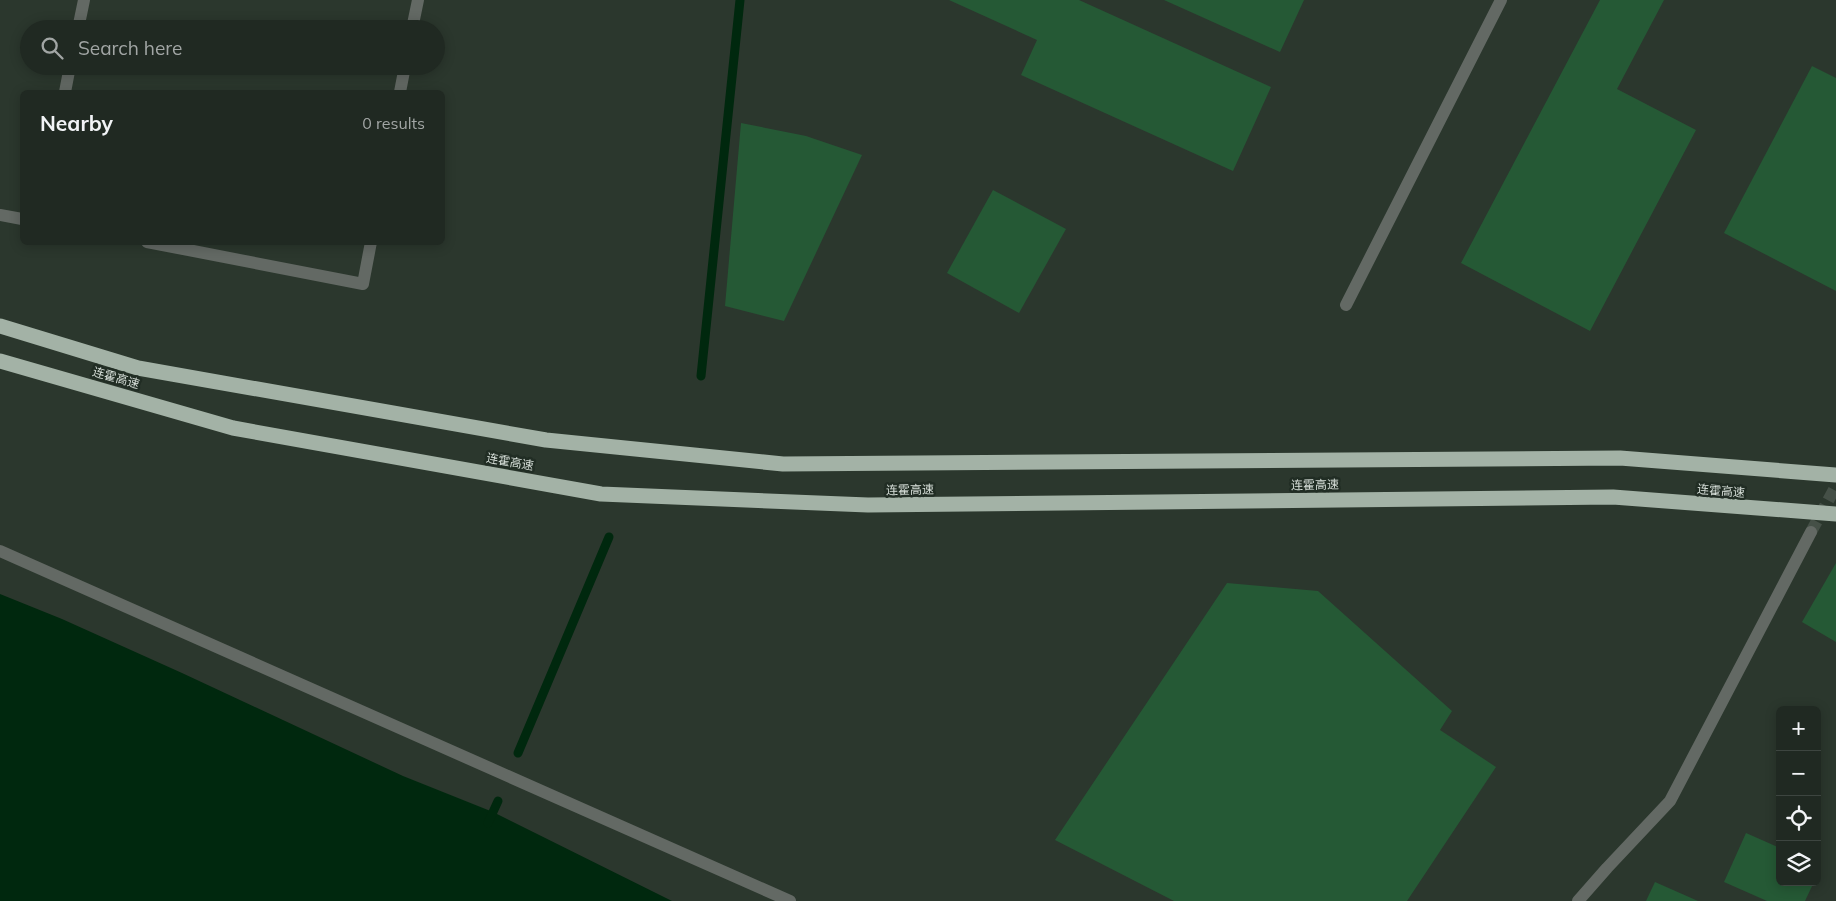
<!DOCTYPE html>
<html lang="en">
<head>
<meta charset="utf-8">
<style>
	:root { --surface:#202922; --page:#28312a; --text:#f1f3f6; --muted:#a2a6a5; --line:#3d4540 }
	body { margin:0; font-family:Mulish,"Noto Sans SC",sans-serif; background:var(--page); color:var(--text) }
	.controls { position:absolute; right:15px; bottom:15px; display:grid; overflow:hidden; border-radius:8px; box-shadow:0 2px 12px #0003 }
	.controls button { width:45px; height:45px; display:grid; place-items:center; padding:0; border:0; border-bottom:1px solid var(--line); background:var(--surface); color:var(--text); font:25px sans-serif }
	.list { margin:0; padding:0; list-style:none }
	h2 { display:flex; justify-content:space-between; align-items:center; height:65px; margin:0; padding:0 20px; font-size:21px }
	h2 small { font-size:16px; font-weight:400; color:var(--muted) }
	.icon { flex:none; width:28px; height:28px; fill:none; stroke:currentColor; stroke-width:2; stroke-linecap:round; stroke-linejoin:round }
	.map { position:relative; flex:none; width:1836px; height:901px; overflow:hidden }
	.search { position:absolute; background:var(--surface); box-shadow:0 2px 12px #0003; left:20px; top:20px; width:425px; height:55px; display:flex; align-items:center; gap:12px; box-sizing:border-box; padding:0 18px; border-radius:28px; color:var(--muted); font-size:19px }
	.panel { position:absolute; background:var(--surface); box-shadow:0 2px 12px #0003; left:20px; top:90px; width:425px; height:155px; border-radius:8px }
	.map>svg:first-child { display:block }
	.water { fill:#00280e }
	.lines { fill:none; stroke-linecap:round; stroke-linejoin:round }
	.stream { stroke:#00280e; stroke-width:9 }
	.building { fill:#255935 }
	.minor-tunnel { stroke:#455047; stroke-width:12; stroke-dasharray:12 6; stroke-linecap:butt }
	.service { stroke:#636964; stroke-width:12 }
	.minor { stroke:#636964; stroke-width:12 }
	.motorway { stroke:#a3b2a6; stroke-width:15 }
	.labels { text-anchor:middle; stroke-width:5; stroke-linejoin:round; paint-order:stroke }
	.street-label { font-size:12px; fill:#d6ded8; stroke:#212d24 }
</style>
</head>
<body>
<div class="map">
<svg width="1836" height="901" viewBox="0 0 1836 901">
	<rect width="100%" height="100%" fill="#2b372d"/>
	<!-- water -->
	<polygon class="water" points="0,594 62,619 182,673 403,776 493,812 672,901 0,901"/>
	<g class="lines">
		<!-- stream -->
		<g class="stream">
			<polyline points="701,376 740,0"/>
			<polyline points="518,753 609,537"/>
			<polyline points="488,823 498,801"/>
		</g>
	</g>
	<!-- building -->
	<g class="building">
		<polygon points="949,0 1079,0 1271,87 1233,171 1021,75 1037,40"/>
		<polygon points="1164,0 1304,0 1280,52"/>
		<polygon points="1600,0 1664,0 1617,89 1696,130 1590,331 1461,263"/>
		<polygon points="1812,66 1836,78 1836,291 1724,233"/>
		<polygon points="741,123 806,136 862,155 784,321 725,306"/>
		<polygon points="993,190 1066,229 1019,313 947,273"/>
		<polygon points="1836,563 1836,642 1802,622"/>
		<polygon points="1227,583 1318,591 1452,711 1440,730 1496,767 1407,901 1174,901 1055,840"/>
		<polygon points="1746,833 1780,848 1780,882 1814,882 1805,901 1767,901 1724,882"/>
		<polygon points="1655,882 1698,901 1646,901"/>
	</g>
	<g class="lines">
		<!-- minor-tunnel -->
		<polyline class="minor-tunnel" points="1811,532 1836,486"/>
		<!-- service -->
		<g class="service">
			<polyline points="78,29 84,0"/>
			<polyline points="412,29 418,0"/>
			<polyline points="65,92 70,66"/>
			<polyline points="400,92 405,66"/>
			<polyline points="147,242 363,284 371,242"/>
			<polyline points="1346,305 1501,0"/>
		</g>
		<!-- minor -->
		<g class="minor">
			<polyline points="0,215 22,219"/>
			<polyline points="0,551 790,901"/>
			<polyline points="1578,901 1607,868 1670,801 1811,532"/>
		</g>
		<!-- motorway -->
		<g class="motorway">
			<polyline points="0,326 138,368 546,440 783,464 1620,458 1836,475"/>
			<polyline points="0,361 233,428 601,494 868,505 1613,497 1836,514"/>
		</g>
	</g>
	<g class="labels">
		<!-- street labels -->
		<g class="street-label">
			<text transform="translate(116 378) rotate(16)" y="4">连霍高速</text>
			<text transform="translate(510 462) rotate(10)" y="4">连霍高速</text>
			<text transform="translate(1315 485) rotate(-1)" y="4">连霍高速</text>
			<text transform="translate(910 490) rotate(-1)" y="4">连霍高速</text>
			<text transform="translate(1721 491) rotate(5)" y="4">连霍高速</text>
		</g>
	</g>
</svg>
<div class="controls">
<button>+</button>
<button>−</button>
<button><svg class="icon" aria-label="locate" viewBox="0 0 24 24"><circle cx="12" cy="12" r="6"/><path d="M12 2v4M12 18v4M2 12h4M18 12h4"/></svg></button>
<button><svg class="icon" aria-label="layers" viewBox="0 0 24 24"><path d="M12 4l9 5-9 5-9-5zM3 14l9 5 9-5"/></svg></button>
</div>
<div class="search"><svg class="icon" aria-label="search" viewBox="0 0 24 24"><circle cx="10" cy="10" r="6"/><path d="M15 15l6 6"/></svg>Search here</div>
<section class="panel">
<h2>Nearby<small>0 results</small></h2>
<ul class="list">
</ul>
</section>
</div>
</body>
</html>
